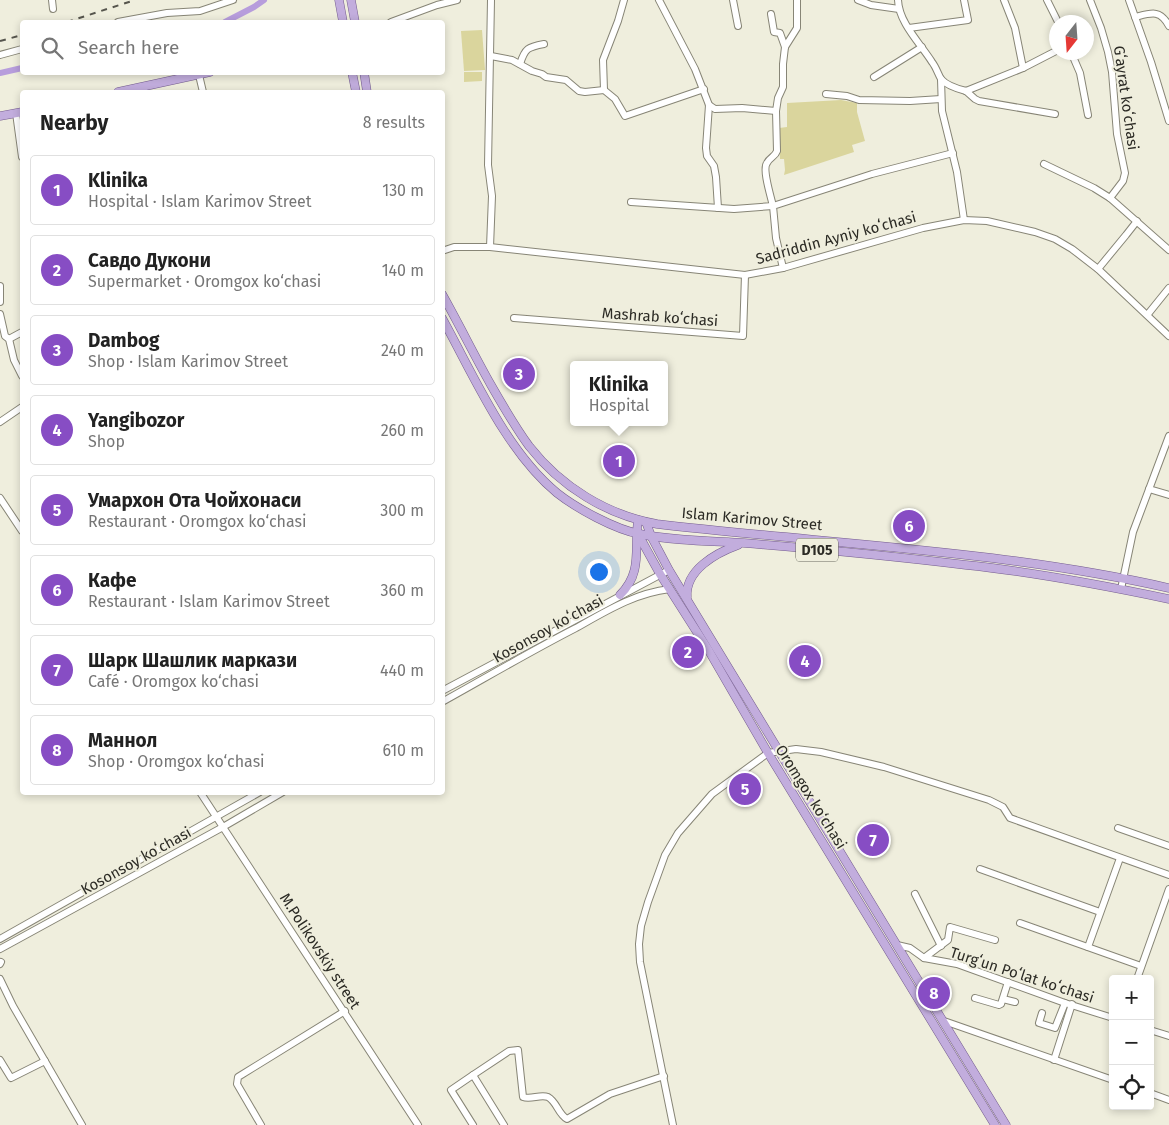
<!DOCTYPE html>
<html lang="en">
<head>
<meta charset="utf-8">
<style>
	:root { --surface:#fff; --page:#f6f6f6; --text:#222; --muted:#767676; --line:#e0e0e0; --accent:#874dc4 }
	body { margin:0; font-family:"Fira Sans",sans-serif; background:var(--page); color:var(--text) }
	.controls { position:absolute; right:15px; bottom:15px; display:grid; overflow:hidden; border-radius:5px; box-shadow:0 2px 8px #0003 }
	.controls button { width:45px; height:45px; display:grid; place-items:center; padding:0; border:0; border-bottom:1px solid var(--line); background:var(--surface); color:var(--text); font:25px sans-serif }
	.compass { position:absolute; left:1049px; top:15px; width:45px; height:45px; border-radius:50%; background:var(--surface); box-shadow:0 2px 8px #0003; rotate:197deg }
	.you { position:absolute; left:598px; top:571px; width:18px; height:18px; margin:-12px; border:4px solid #fff; border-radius:50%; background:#1a73e8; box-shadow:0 0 0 8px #1a73e833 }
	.badge { display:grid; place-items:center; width:32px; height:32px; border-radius:50%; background:var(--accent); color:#fff; font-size:16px; font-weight:700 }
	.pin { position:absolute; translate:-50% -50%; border:2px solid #fff; box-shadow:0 1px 5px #0006 }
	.popup { position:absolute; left:570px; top:361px; width:98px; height:65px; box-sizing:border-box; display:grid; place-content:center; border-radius:5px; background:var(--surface); filter:drop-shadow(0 1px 4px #0005); font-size:16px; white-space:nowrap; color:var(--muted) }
	.popup b { font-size:19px; color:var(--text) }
	.popup::after { content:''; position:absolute; left:50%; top:100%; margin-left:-10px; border:10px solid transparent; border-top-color:var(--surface) }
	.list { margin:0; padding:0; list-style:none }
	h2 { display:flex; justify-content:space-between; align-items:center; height:65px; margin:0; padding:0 20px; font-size:21px }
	h2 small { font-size:16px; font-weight:400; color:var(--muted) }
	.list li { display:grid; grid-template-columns:32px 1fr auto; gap:15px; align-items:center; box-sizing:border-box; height:70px; margin:0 10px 10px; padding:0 10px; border:1px solid var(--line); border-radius:5px }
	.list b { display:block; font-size:19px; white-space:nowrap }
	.list p { margin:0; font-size:16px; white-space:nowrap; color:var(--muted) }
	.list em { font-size:16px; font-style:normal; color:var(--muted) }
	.icon { flex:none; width:28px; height:28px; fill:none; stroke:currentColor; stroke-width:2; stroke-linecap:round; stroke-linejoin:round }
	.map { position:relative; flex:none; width:1169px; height:1125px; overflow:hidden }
	.search { position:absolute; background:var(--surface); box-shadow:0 2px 8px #0003; left:20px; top:20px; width:425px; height:55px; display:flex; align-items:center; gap:12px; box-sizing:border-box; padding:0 18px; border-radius:5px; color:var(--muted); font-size:19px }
	.panel { position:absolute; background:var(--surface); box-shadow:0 2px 8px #0003; left:20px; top:90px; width:425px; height:705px; border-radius:5px }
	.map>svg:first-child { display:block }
	.green { fill:#dad59d }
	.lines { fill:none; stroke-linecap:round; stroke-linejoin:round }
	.canal { stroke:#b79ddc; stroke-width:6 }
	.minor-casing { stroke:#878576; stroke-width:8 }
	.major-casing { stroke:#745c8e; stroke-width:9 }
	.minor { stroke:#fff; stroke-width:6 }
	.major { stroke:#c2addd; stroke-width:8 }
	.rail { stroke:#56554d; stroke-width:2; stroke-dasharray:6 6; stroke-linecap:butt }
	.labels { text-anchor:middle; stroke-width:4; stroke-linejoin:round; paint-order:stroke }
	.shield { fill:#efeedd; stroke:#66665c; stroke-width:1 }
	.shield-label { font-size:14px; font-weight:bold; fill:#2c2b25 }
	.street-label { font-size:15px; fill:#2c2b25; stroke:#efeedd }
</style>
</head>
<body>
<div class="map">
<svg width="1169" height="1125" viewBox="0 0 1169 1125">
	<rect width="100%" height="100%" fill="#efeedd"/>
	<!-- green -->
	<g class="green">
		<polygon points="482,30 485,70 464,71 461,31"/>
		<polygon points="464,72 482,72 482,81 464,82"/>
		<polygon points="841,100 857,103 857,112 865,141 852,145 854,152 784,175 785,170 784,159 780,159 779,128 787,127 787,103"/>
	</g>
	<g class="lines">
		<!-- canal -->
		<g class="canal">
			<polyline points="225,22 254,7 264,0"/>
			<polyline points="0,73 22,68"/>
		</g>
		<!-- minor casing -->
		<g class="minor-casing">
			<g id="minor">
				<polyline points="52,0 53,9"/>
				<polyline points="624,0 618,21 603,60 604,90 615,99 625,116 704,89"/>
				<polyline points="659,0 695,69 709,105 706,148 707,156 714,166 716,177 718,208"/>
				<polyline points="733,0 738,26"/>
				<polyline points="858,0 871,5 899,9"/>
				<path d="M 898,0 C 899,23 920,43 932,62 C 936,67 938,74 941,79 C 947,86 958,89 966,91"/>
				<polyline points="1004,0 1015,28 1023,68"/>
				<polyline points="1047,0 1058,22"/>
				<polyline points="1090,0 1101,28 1108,52 1112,72 1117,134 1125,173 1123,181 1110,198"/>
				<polyline points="1129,0 1151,62 1169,121"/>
				<polyline points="771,14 774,32 780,33 785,47"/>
				<path d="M 1135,17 C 1151,13 1160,9 1169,26"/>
				<polyline points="118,22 167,13 200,11 233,0"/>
				<polyline points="391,22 437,5 457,0"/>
				<polyline points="909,28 968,20 964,0"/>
				<polyline points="1071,52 1080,73 1088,115"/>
				<polyline points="0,55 22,49"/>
				<polyline points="491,56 512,60 532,71 542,74 546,77 566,80 579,91 585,92 604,90"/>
				<path d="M 520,64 C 525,48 528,47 544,44"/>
				<polyline points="199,75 203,92"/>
				<polyline points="874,77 922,47"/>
				<polyline points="941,79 942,111 957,172 964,220"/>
				<polyline points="966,91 1023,68 1056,51"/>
				<polyline points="966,91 975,99 979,101 1055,114"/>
				<polyline points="826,94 847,96 859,100 910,101 941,99"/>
				<polyline points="709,105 715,109 742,108 776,111"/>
				<polyline points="16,113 22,157"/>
				<polyline points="1044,164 1094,188 1110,198 1169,250"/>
				<path d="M 631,202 L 734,209 L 773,206 C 771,197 762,169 767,163 C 770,157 775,157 777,151 L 776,111 L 778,98 L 783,87 L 783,64 L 785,47 L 797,28 L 797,0"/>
				<polyline points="490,247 492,196 488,165 491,0"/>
				<polyline points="442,251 454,247 490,247 745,275 783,268 923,228 964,220 987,221 1035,232 1055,239 1072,249 1098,269 1169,336"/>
				<polyline points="783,268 776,238 773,206 872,174 953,153"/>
				<polyline points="1098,269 1126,235 1137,221"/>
				<polyline points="0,286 0,302"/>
				<polyline points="0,314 5,336 9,339 14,360 22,376"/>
				<polyline points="1148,314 1169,288"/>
				<polyline points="514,318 743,336 745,275"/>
				<polyline points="9,339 22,332"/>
				<polyline points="0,422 22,407"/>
				<polyline points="1149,489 1169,495"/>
				<polyline points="0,498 22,531"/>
				<polyline points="1121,589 1133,532 1169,436"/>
				<polyline points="442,691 669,570"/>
				<path d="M 442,702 C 487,677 531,651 576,628 C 606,611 635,593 670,589"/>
				<polyline points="200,792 418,1125"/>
				<polyline points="1118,828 1169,846"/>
				<polyline points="980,869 1100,912"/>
				<polyline points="915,894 941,946"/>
				<polyline points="1020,923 1141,966"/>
				<polyline points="0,939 260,792"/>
				<polyline points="897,945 910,948 924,958 957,964 1065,1003 1113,1018"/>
				<polyline points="1088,947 1120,858"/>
				<polyline points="0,949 223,827 283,792"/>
				<polyline points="924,958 948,940 950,927 995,940"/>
				<polyline points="0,964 1,962"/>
				<polyline points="0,979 13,1006 82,1125"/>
				<polyline points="1137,979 1169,889"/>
				<polyline points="975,998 999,1005 1001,1004 1008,982"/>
				<polyline points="1003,999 1015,1002"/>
				<polyline points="1042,1013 1039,1023 1055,1028 1065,1003"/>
				<polyline points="944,1021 1113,1080"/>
				<polyline points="1150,1030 1169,1036"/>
				<polyline points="0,1060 11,1078 45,1061"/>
				<polyline points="1054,1060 1072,1004"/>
				<polyline points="473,1075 451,1090 473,1125"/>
				<polyline points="1150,1093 1169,1100"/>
				<polyline points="261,1125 237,1084 238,1077 345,1011"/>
				<path d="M 504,1125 L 473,1075 L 509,1051 L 518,1050 L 523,1097 C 531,1100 540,1094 548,1097 C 557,1102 558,1114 567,1119 L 610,1094 L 664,1076"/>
				<polyline points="673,1125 640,962 639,944 641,926 648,902 665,855 678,833 712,794 768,753 796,749 821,752 884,767 989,800 1003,807 1010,818 1169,875"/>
			</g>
		</g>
		<!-- major casing -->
		<g class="major-casing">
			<g id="major">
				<polyline points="339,0 343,22"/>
				<polyline points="351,0 355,22"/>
				<polyline points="352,72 356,92"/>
				<polyline points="364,72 367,92"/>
				<polyline points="118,92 210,72"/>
				<polyline points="0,116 22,112"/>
				<path d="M 442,294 C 459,324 474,355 491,385 C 503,406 515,427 529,446 C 561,487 607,515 657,524 C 828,544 1001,550 1169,588"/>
				<path d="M 442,318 C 474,376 506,451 557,493 C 576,508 616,530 640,534 C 674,541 710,541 744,543 C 818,549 892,556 966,565 C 1034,572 1102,585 1169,599"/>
				<polyline points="646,522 651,536 669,570 1006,1125"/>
				<polyline points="638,534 660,574 709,651 768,753 995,1125"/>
				<path d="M 620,595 C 643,572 634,549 638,520"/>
				<path d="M 687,597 C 685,570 716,553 738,545"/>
			</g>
		</g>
		<!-- minor -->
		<use href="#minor" class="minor"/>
		<!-- major -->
		<use href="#major" class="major"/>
		<!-- rail -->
		<g class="rail">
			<polyline points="67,22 135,0"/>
			<polyline points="0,41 22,35"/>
		</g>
	</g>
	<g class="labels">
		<!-- shield labels -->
		<rect class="shield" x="796" y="538.5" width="42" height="23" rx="4"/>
		<g class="shield-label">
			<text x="817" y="555">D105</text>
		</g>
		<!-- street labels -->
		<g class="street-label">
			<text transform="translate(1126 98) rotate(82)" y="5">Gʻayrat koʻchasi</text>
			<text transform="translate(836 238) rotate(-15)" y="5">Sadriddin Ayniy koʻchasi</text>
			<text transform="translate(660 317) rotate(4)" y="5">Mashrab koʻchasi</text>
			<text transform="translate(752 519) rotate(5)" y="5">Islam Karimov Street</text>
			<text transform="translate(548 629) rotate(-29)" y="5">Kosonsoy koʻchasi</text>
			<text transform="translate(811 797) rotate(58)" y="5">Oromgox ko‘chasi</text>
			<text transform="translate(136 861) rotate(-29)" y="5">Kosonsoy koʻchasi</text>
			<text transform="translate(320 951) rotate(57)" y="5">M.Polikovskiy street</text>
			<text transform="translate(1022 975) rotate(18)" y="5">Turgʻun Poʻlat koʻchasi</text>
		</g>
	</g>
</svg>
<div class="controls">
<button>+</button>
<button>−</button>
<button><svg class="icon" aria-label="locate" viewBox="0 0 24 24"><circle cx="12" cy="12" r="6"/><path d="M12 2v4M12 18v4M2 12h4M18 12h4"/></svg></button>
</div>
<svg class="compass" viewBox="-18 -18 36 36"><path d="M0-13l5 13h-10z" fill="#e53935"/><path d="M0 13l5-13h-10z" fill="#767676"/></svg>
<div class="you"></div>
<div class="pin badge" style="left:619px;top:461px">1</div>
<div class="popup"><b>Klinika</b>Hospital</div>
<div class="pin badge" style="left:688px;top:652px">2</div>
<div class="pin badge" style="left:519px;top:374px">3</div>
<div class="pin badge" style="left:805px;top:661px">4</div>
<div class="pin badge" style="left:745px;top:789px">5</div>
<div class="pin badge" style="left:909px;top:526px">6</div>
<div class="pin badge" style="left:873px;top:840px">7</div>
<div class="pin badge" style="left:934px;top:993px">8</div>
<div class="search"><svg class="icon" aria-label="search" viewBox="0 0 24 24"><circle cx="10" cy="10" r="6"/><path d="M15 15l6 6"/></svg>Search here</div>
<section class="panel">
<h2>Nearby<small>8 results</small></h2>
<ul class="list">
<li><span class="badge">1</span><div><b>Klinika</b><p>Hospital · Islam Karimov Street</p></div><em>130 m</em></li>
<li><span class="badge">2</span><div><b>Савдо Дукони</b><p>Supermarket · Oromgox ko‘chasi</p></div><em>140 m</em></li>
<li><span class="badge">3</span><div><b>Dambog</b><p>Shop · Islam Karimov Street</p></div><em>240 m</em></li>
<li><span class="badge">4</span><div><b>Yangibozor</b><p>Shop</p></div><em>260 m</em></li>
<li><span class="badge">5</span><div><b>Умархон Ота Чойхонаси</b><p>Restaurant · Oromgox ko‘chasi</p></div><em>300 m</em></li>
<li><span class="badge">6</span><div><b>Кафе</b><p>Restaurant · Islam Karimov Street</p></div><em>360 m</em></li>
<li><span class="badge">7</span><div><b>Шарк Шашлик маркази</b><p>Café · Oromgox ko‘chasi</p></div><em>440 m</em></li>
<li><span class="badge">8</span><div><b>Маннол</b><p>Shop · Oromgox ko‘chasi</p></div><em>610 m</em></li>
</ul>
</section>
</div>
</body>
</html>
